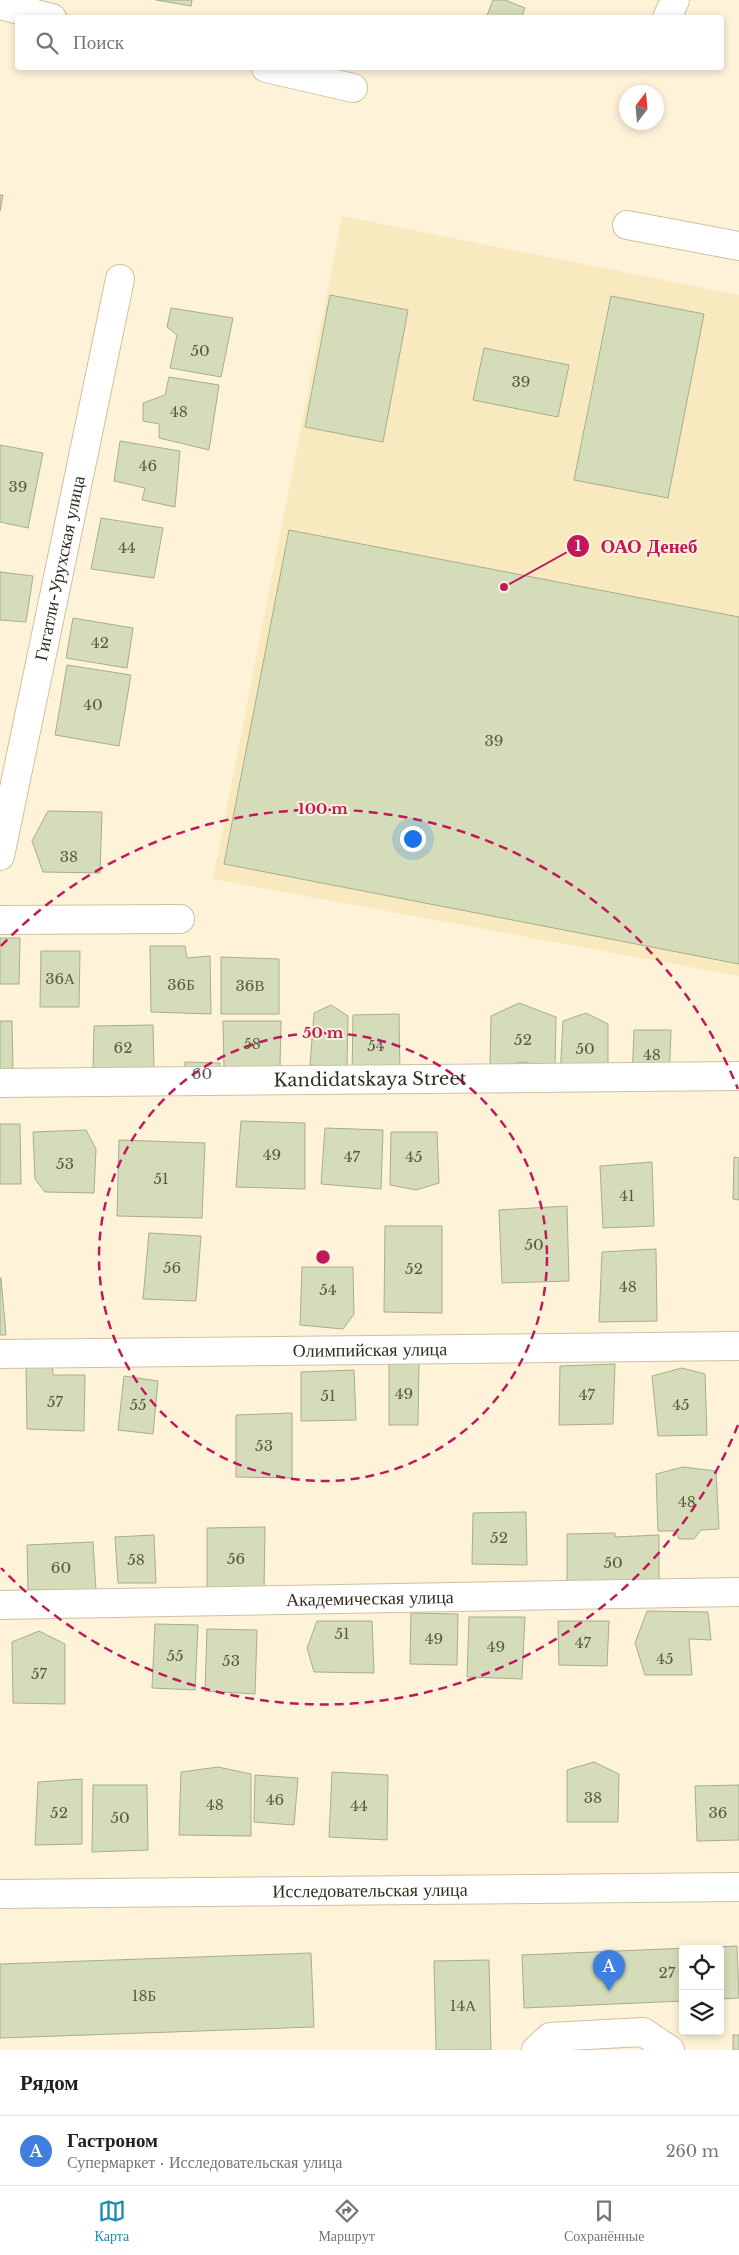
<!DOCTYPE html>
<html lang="ru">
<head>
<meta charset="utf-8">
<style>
	:root { --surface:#fff; --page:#f2f2f2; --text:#222; --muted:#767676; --line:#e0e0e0; --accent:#1b8bb0 }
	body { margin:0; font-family:"Libre Baskerville",serif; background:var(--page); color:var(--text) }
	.controls { position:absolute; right:15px; bottom:15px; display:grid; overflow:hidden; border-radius:5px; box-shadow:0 2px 8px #0003 }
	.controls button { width:45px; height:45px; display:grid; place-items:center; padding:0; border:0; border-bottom:1px solid var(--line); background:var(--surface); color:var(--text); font:25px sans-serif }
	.compass { position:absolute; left:619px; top:85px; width:45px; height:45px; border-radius:50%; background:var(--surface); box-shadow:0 2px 8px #0003; rotate:16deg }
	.you { position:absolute; left:412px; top:838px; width:18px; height:18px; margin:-12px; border:4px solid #fff; border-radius:50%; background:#1a73e8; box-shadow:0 0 0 8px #1a73e833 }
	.badge { display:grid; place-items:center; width:32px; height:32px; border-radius:50%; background:var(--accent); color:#fff; font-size:16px; font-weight:700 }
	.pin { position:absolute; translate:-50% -41px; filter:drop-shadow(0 1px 2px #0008) }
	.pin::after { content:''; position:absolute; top:26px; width:18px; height:15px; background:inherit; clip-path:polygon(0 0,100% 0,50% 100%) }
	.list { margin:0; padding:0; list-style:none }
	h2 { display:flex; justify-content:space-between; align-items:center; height:65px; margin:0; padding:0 20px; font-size:21px }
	h2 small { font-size:16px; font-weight:400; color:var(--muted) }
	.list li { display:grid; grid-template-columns:32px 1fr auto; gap:15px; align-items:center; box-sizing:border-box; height:70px; padding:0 20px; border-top:1px solid var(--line) }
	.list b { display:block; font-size:19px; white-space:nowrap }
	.list p { margin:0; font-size:16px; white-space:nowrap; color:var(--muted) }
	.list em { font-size:16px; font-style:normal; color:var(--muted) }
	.icon { flex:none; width:28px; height:28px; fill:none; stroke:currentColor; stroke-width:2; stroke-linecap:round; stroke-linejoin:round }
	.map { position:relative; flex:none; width:739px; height:2050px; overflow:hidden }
	.search { position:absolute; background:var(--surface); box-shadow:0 2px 8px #0003; left:15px; right:15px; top:15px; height:55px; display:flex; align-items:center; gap:12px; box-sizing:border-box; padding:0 18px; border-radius:5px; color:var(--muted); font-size:19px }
	.sheet { height:135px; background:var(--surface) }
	nav { display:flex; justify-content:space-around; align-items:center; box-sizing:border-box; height:70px; border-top:1px solid var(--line); background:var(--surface); font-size:14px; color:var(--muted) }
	nav a { display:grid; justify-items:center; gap:2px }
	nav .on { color:var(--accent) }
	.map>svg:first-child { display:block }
	.built { fill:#f8e9bf }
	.building { fill:#d5dcba; stroke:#a7ae8c }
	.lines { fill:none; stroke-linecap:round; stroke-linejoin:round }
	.minor-casing { stroke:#cec1a0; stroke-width:30 }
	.minor { stroke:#fff; stroke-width:28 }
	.ring { fill:none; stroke:#c2185b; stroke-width:2.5; stroke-dasharray:9 6 }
	.labels { text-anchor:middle; stroke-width:4; stroke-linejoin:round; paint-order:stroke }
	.number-label { font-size:15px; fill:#5b5946 }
	.street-label { font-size:18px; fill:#322d20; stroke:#fef3d8 }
	.centre { fill:#c2185b; stroke:#fef3d8; stroke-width:2.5 }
	.ring-label { font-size:15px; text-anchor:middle; font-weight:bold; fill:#c2185b; stroke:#fef3d8; stroke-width:4; stroke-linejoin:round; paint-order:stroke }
	.leader { fill:none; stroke:#c2185b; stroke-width:2 }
	.callout-dot { fill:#c2185b; stroke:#fef3d8; stroke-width:2 }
	.mark-label { font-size:15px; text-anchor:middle; font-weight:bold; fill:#fff }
	.callout-label { font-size:19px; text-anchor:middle; font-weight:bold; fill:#c2185b; stroke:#fef3d8; stroke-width:4; stroke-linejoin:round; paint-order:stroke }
</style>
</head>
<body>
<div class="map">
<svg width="739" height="2050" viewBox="0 0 739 2050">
	<rect width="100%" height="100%" fill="#fef3d8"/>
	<!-- built -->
	<polygon class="built" points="342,216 739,295 739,976 213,879"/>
	<!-- building -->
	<g class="building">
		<polygon points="156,0 192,0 191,6"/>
		<polygon points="493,0 505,0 525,8 521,18 486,18"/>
		<polygon points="0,195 3,195 0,211"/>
		<polygon points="330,295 408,310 383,442 305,427"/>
		<polygon points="611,296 704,314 668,498 574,480"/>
		<polygon points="171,308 233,318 221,377 170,368 177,335 167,327"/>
		<polygon points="484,348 569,365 558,417 473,400"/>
		<polygon points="169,377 219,385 209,450 159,438 159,424 143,421 143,403 165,395"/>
		<polygon points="120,441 180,451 175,507 142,500 145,488 114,481"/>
		<polygon points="0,445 43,453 28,528 0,522"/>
		<polygon points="101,518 163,528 154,578 91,569"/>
		<polygon points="289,530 739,617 739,964 224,864"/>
		<polygon points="0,572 33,576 26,622 0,620"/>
		<polygon points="73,618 133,628 127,668 66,658"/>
		<polygon points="67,665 131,675 119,746 55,735"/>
		<polygon points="48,811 102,812 100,873 43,872 32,841"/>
		<polygon points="0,938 20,938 19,984 0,984"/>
		<polygon points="150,946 185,946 187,958 210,956 211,1014 151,1012"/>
		<polygon points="41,951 80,951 79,1007 40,1007"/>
		<polygon points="221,957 279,959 279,1014 221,1014"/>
		<polygon points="519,1003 556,1017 555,1069 524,1062 490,1067 491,1016"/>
		<polygon points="331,1005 348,1016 347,1068 310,1065 314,1013"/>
		<polygon points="586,1013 608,1024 608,1082 560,1077 563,1021"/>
		<polygon points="399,1014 400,1076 352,1076 353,1015"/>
		<polygon points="0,1021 12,1021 13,1071 0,1071"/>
		<polygon points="223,1021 281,1021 280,1067 224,1067"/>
		<polygon points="153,1025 154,1069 93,1069 94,1026"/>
		<polygon points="634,1030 671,1030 669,1082 632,1080"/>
		<polygon points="185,1062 220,1063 220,1085 184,1084"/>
		<polygon points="241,1121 305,1123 305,1189 236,1187"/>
		<polygon points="0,1124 20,1124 21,1184 0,1184"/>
		<polygon points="325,1128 383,1130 381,1189 321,1184"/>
		<polygon points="86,1130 96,1149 94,1193 45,1192 35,1179 33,1132"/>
		<polygon points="391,1132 437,1132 439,1183 416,1190 390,1185"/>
		<polygon points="119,1140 205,1143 202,1218 117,1216"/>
		<polygon points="734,1157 739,1158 739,1200 733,1199"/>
		<polygon points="652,1162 654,1226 603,1228 600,1166"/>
		<polygon points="567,1206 569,1281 502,1283 499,1210"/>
		<polygon points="385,1226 442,1226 442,1313 384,1312"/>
		<polygon points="149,1233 201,1236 196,1301 143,1299"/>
		<polygon points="656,1249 657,1321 599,1322 602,1252"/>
		<polygon points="302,1267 353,1267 354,1314 343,1329 300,1325"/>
		<polygon points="0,1278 1,1278 6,1335 0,1335"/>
		<polygon points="52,1363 53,1375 85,1375 84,1431 27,1429 26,1364"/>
		<polygon points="419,1363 418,1425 389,1425 389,1364"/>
		<polygon points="615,1364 613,1424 559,1425 560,1366"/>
		<polygon points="682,1368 705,1374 707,1435 658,1436 652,1376"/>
		<polygon points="354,1370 356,1420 301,1421 301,1372"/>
		<polygon points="124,1376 158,1381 153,1434 118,1430"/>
		<polygon points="292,1413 292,1478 236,1477 236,1415"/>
		<polygon points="683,1467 716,1471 719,1529 701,1530 694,1539 679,1539 675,1531 658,1531 656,1474"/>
		<polygon points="526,1512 527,1565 472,1564 473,1513"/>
		<polygon points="265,1527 264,1590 207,1589 207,1528"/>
		<polygon points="615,1533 615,1537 659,1535 659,1589 567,1589 567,1534"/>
		<polygon points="154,1535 156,1583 118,1583 115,1537"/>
		<polygon points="93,1542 96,1591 28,1590 27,1545"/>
		<polygon points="647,1611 708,1612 711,1640 689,1639 692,1675 645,1675 635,1643"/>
		<polygon points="411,1613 458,1614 457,1665 410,1664"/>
		<polygon points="469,1617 525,1617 522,1679 467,1677"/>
		<polygon points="317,1621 372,1621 374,1673 314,1672 307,1648"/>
		<polygon points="558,1621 609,1621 607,1666 559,1665"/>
		<polygon points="155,1624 198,1625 195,1690 152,1688"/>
		<polygon points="207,1629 257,1630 255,1694 205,1691"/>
		<polygon points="39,1631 65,1644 65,1704 13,1703 12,1642"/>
		<polygon points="594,1762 619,1774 618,1822 567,1822 567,1770"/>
		<polygon points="218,1767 251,1774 251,1836 179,1835 181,1772"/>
		<polygon points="332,1772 388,1775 387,1840 329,1837"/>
		<polygon points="255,1775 298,1778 294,1825 254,1822"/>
		<polygon points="82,1779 82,1844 35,1845 38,1782"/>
		<polygon points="93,1785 147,1785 148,1850 92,1852"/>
		<polygon points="739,1785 739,1840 697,1841 695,1786"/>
		<polygon points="737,1946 739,1998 720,1999 720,1949 683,1949 683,2001 524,2008 522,1955"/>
		<polygon points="311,1953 314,2027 0,2038 0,1964"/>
		<polygon points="489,1960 491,2050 436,2050 434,1961"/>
		<rect x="733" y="2035" width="6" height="15"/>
	</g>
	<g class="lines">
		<!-- minor casing -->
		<g class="minor-casing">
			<g id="minor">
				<polyline points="0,5 52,18"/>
				<polyline points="667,18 675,0"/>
				<polyline points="266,68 353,88"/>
				<polyline points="627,225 739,246"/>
				<path id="s1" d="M 0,856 L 120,279"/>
				<polyline points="0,920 180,919"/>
				<path id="s2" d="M 0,1083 L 739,1076"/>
				<path id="s3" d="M 0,1354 L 739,1346"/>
				<path id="s4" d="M 0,1605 L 739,1592"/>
				<path id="s5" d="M 0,1894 L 739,1887"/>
				<polyline points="536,2050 550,2037 643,2032 670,2050"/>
			</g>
		</g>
		<!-- minor -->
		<use href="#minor" class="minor"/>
	</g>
	<!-- distance rings -->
	<g class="ring">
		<circle cx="323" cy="1257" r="224"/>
		<path d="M738 1425A448 448 0 0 1 1 1568M1 946A448 448 0 0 1 738 1089"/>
	</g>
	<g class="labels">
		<!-- number labels -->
		<g class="number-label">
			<text x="200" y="356">50</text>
			<text x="521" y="387">39</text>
			<text x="179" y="417">48</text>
			<text x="148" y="471">46</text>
			<text x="18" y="492">39</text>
			<text x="127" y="553">44</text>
			<text x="100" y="648">42</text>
			<text x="93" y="710">40</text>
			<text x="494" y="746">39</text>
			<text x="69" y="862">38</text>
			<text x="60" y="984">36А</text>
			<text x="181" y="990">36Б</text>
			<text x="250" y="991">36В</text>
			<text x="523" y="1045">52</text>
			<text x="252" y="1049">58</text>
			<text x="376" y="1051">54</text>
			<text x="123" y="1053">62</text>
			<text x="585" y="1054">50</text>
			<text x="652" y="1060">48</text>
			<text x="202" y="1079">60</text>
			<text x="272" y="1160">49</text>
			<text x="352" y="1162">47</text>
			<text x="414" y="1162">45</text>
			<text x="65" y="1169">53</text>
			<text x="161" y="1184">51</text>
			<text x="627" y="1201">41</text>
			<text x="534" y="1250">50</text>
			<text x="172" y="1273">56</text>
			<text x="414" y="1274">52</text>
			<text x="628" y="1292">48</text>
			<text x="328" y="1295">54</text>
			<text x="404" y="1399">49</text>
			<text x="587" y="1400">47</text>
			<text x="328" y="1401">51</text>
			<text x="55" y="1407">57</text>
			<text x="138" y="1410">55</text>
			<text x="681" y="1410">45</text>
			<text x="264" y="1451">53</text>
			<text x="687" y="1507">48</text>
			<text x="499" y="1543">52</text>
			<text x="236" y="1564">56</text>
			<text x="136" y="1565">58</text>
			<text x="613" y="1568">50</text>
			<text x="61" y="1573">60</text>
			<text x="342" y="1639">51</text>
			<text x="434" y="1644">49</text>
			<text x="583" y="1648">47</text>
			<text x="496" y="1652">49</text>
			<text x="175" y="1661">55</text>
			<text x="665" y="1664">45</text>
			<text x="231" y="1666">53</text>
			<text x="39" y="1679">57</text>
			<text x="593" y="1803">38</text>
			<text x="275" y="1805">46</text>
			<text x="215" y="1810">48</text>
			<text x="359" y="1811">44</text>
			<text x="59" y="1818">52</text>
			<text x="718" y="1818">36</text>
			<text x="120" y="1823">50</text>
			<text x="667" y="1978">27</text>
			<text x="144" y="2001">18Б</text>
			<text x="463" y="2011">14А</text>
		</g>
		<!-- street labels -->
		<g class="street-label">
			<text dy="6" stroke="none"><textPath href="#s1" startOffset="294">Гигатли-Урухская улица</textPath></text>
			<text dy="6" stroke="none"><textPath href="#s2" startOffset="370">Kandidatskaya Street</textPath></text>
			<text dy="6" stroke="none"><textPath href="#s3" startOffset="370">Олимпийская улица</textPath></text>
			<text dy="6" stroke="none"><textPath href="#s4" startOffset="370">Академическая улица</textPath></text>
			<text dy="6" stroke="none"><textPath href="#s5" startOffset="370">Исследовательская улица</textPath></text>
		</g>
	</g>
	<circle cx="323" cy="1257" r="8" class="centre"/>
	<g class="ring-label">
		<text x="323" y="814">100 m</text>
		<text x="323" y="1038">50 m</text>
	</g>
	<!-- callouts -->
	<path class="leader" d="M504 587L578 546"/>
	<g class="callout-dot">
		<circle cx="504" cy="587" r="5"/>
		<circle cx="578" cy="546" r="12"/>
	</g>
	<g class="mark-label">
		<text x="578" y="551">1</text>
	</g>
	<g class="callout-label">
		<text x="649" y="553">ОАО Денеб</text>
	</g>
</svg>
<div class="controls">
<button><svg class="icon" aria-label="locate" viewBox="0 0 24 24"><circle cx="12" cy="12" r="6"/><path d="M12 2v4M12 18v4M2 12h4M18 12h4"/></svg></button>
<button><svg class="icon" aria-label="layers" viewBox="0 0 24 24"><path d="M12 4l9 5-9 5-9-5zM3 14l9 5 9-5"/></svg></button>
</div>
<svg class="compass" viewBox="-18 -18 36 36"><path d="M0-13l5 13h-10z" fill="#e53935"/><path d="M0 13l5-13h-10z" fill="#767676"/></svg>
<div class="you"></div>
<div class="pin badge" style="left:609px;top:1991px;background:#3f7fe0">A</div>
<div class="search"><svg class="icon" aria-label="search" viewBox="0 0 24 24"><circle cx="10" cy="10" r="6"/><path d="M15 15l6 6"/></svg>Поиск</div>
</div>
<section class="sheet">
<h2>Рядом<small></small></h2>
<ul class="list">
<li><span class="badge" style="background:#3f7fe0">A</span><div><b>Гастроном</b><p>Супермаркет · Исследовательская улица</p></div><em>260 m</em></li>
</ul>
</section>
<nav>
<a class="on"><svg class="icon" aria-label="map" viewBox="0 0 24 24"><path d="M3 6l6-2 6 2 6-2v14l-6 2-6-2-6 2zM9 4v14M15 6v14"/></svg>Карта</a>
<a><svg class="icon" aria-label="directions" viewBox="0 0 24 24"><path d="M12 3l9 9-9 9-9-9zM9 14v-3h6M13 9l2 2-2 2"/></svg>Маршрут</a>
<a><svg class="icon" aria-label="saved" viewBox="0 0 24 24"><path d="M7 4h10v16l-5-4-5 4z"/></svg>Сохранённые</a>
</nav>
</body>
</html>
